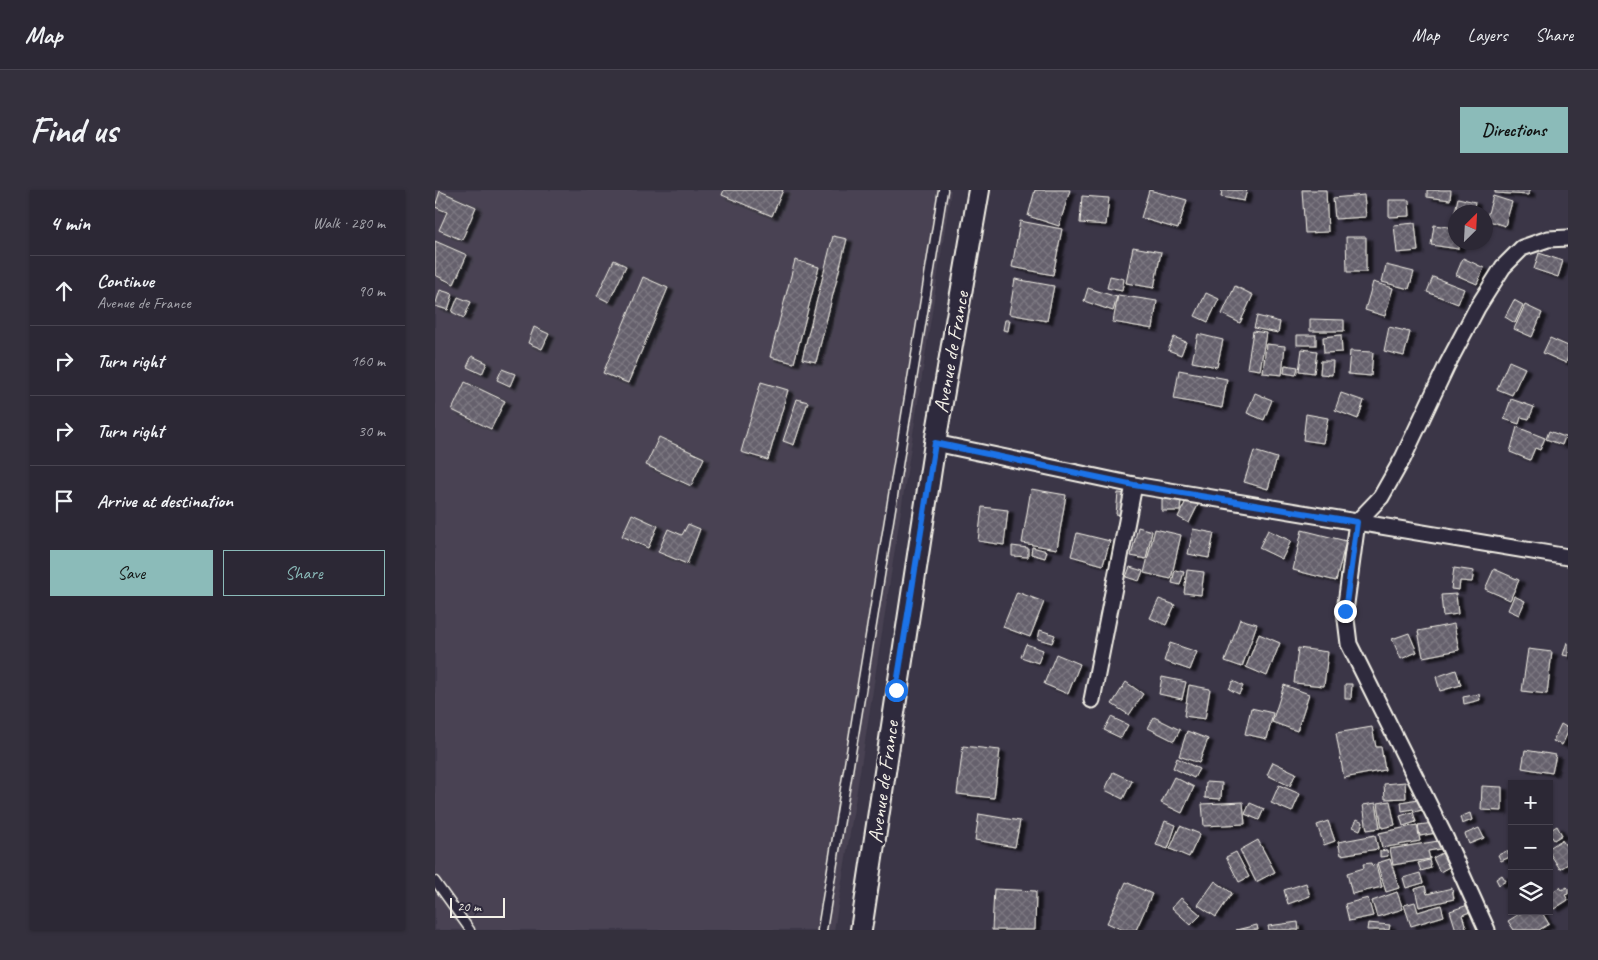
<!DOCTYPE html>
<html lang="en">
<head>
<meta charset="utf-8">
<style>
	:root { --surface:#2c2835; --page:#34303d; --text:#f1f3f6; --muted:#a6a6ad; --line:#484450; --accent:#8bbbb9 }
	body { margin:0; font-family:Caveat,sans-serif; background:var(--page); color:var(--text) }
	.controls { position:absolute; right:15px; bottom:15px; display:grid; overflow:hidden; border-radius:0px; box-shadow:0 1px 4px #0004 }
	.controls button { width:45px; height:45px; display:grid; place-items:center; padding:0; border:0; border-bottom:1px solid var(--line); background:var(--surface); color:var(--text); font:25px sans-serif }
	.compass { position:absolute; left:1013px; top:15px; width:45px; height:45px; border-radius:50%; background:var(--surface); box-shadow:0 1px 4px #0004; rotate:24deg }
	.scale { position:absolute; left:15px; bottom:12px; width:55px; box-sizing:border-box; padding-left:5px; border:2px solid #f4f1e8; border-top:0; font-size:14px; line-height:18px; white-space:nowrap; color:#f4f1e8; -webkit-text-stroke:4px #2f2a3d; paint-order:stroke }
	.stop { position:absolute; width:15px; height:15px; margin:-11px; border:4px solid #1a73e8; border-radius:50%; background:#fff }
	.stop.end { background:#1a73e8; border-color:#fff; box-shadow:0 1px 5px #0008 }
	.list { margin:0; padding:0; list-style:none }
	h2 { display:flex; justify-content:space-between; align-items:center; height:65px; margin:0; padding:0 20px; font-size:21px }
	h2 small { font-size:16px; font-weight:400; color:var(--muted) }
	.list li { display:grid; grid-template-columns:32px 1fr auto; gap:15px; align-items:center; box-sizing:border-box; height:70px; padding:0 20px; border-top:1px solid var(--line) }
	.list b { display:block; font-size:19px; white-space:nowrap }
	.list p { margin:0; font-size:16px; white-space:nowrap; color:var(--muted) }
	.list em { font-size:16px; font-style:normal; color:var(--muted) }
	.actions { display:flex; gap:10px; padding:15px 20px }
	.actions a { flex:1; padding:11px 0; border:1px solid var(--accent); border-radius:0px; text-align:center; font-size:18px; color:var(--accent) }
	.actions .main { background:var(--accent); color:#111 }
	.icon { flex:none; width:28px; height:28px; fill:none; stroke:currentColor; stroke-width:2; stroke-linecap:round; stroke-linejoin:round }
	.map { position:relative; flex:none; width:1133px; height:740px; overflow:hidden; border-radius:0px }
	header { display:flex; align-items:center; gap:30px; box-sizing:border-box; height:70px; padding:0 25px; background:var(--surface); border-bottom:1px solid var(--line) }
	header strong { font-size:24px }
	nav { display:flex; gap:28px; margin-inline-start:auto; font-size:18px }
	.intro { display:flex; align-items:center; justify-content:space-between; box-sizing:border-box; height:120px; padding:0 30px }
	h1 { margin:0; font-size:35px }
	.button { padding:12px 22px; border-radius:0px; background:var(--accent); color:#111; font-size:18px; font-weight:700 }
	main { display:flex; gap:30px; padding:0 30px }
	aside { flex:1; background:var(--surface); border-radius:0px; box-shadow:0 1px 4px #0004 }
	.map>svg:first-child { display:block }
	.built { fill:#484352 }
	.building { fill:url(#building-cross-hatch); stroke:#f4f1e8; filter:url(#shadow) }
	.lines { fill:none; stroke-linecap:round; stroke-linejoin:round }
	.service-casing { stroke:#f4f1e8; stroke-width:11 }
	.minor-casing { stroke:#f4f1e8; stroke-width:19 }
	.tertiary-casing { stroke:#f4f1e8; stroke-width:24 }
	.service { stroke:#2f2a3d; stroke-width:8 }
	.minor { stroke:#2f2a3d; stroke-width:15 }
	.tertiary { stroke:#2f2a3d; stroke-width:20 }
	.route { stroke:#1a73e8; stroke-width:6 }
	.labels { text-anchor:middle; stroke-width:5; stroke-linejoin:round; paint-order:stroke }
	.street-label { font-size:21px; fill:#f4f1e8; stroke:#2f2a3d }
</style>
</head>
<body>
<header>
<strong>Map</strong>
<nav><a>Map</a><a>Layers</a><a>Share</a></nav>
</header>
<div class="intro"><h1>Find us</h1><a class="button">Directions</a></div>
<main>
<aside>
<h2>4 min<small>Walk · 280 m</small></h2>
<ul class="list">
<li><svg class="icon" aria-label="ahead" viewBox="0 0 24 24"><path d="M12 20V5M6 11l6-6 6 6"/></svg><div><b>Continue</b><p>Avenue de France</p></div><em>90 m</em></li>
<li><svg class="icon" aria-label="right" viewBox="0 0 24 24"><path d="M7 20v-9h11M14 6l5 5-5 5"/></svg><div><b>Turn right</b></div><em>160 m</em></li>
<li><svg class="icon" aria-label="right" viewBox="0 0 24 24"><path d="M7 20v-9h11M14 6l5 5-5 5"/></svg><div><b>Turn right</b></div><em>30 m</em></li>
<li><svg class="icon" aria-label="arrive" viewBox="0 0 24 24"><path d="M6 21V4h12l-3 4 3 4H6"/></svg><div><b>Arrive at destination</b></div></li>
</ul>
<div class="actions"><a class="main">Save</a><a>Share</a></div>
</aside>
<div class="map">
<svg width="1133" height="740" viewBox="0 0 1133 740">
	<defs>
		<pattern id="building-cross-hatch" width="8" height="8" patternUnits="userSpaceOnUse" patternTransform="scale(1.25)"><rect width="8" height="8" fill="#65616c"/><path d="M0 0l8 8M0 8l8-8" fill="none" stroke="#7c7881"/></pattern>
		<filter id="shadow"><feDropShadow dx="5.5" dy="3" stdDeviation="1" flood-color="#0009"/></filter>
	</defs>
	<rect width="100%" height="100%" fill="#3b3647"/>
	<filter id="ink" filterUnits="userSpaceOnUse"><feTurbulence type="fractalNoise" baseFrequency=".02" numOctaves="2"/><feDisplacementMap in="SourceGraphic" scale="10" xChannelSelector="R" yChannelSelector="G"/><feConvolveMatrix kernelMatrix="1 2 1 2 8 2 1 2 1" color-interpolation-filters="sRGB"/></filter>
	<g filter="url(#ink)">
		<!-- built -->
		<polygon class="built" points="0,0 516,0 430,551 399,740 0,740"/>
		<!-- building -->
		<g class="building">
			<polygon points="289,0 348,0 337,26 287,5"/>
			<polygon points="600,0 635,0 624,36 593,26"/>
			<polygon points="714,0 752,10 743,39 706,28"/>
			<polygon points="787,0 812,0 809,11 786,7"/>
			<polygon points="867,0 891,0 893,42 870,43"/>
			<polygon points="992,0 1016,0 1015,10 992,7"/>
			<polygon points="1060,0 1094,0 1094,5 1060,3"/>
			<polygon points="5,1 41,17 27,50 4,40 12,22 0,17"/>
			<polygon points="929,5 931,27 900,29 898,8"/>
			<polygon points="647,6 674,8 671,35 645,33"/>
			<polygon points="1058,6 1077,12 1070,36 1051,30"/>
			<polygon points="1023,8 1040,12 1038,22 1021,22 1021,26 1019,26"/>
			<polygon points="954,10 974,10 975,26 954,27"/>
			<polygon points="585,31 627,39 618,85 577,77"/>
			<polygon points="980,33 983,61 962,63 959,35"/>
			<polygon points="999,35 1021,38 1021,52 1024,52 1023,59 996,55"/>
			<polygon points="398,46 412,49 381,172 367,169"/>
			<polygon points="911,47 931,47 931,82 912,82"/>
			<polygon points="0,51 32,65 19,94 0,85"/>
			<polygon points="698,57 726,62 719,98 691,93"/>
			<polygon points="1104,63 1128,71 1123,87 1099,79"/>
			<polygon points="1028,68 1049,78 1042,94 1021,85"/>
			<polygon points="179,70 191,76 174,112 162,106"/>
			<polygon points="360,70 384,77 359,173 335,167"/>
			<polygon points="951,75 979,82 974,99 947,92"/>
			<polygon points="675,86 689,89 687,101 672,98"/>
			<polygon points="208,87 233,98 193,193 168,183"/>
			<polygon points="998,87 1029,99 1023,114 992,102"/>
			<polygon points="580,89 619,96 612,131 574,124"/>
			<polygon points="938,92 958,98 950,126 930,120"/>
			<polygon points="800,96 818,105 805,133 787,124"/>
			<polygon points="653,98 682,107 678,121 649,111"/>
			<polygon points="5,100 18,104 13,120 0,116"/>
			<polygon points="771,103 784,109 773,132 760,126"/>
			<polygon points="683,105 722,111 718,139 678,132"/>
			<polygon points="23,107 36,112 29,128 17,122"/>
			<polygon points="1079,110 1088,115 1080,133 1070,127"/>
			<polygon points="1090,115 1107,123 1097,147 1079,139"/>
			<polygon points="822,126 845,132 843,143 819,138"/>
			<polygon points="875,129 909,130 909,141 875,141"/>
			<polygon points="570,130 575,130 573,141 568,140"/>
			<polygon points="99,137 114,144 107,159 93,153"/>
			<polygon points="954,137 975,142 969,166 949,161"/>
			<polygon points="818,141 831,143 825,180 812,178"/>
			<polygon points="763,144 788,150 782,177 757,172"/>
			<rect x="862" y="145" width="19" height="10"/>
			<polygon points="906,145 907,162 889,163 888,147"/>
			<polygon points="739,147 751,152 746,165 733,160"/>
			<polygon points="1115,148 1133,156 1133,167 1131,173 1108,163"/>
			<polygon points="831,154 850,156 847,185 828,183"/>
			<polygon points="867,159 882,161 879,183 864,181"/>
			<polygon points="915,161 938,162 936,186 913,184"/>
			<polygon points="37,166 52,173 47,184 32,177"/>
			<polygon points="886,171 898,171 897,185 885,184"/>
			<polygon points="1074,171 1090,178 1077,205 1062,199"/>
			<polygon points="850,175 863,177 861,185 849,183"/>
			<polygon points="67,179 80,184 75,196 62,190"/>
			<polygon points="744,180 792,189 787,218 739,209"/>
			<polygon points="30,192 70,211 56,239 17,220"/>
			<polygon points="326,192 353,200 333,270 306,262"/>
			<polygon points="820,203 837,210 829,230 812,223"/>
			<polygon points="906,203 929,211 923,229 900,220"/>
			<polygon points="362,209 373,212 359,255 348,251"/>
			<polygon points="1076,209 1099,217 1094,229 1086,227 1084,234 1069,229"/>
			<polygon points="871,224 893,228 888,253 868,250"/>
			<polygon points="1082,237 1110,248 1105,260 1100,258 1095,270 1075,262"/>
			<polygon points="1114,241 1130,247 1127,255 1111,249"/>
			<polygon points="224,247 269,268 256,296 211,275"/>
			<polygon points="819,261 842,268 833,299 809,292"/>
			<polygon points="596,299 631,305 622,359 587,353"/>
			<polygon points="683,303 694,304 692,326 681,324"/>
			<polygon points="727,309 746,310 745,321 727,321"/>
			<polygon points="752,309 763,315 754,333 743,327"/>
			<polygon points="547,317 573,320 569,355 543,351"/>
			<polygon points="197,324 223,336 213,358 187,346"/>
			<polygon points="253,334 265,339 252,374 223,362 233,339 247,345"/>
			<polygon points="703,337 717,341 711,369 696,366"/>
			<polygon points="720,339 746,345 736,389 709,383"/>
			<polygon points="758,339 779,343 774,368 753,364"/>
			<polygon points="833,340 856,351 847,369 824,358"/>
			<polygon points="867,340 911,351 901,391 858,380"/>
			<polygon points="642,343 675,351 668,375 636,366"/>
			<polygon points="577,356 593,358 593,367 577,366"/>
			<polygon points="597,357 612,361 610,368 596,364"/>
			<polygon points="695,377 708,381 704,391 691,387"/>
			<polygon points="1019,378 1039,381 1037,392 1025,391 1024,400 1016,399"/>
			<polygon points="1059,379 1084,390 1075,410 1050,399"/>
			<polygon points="740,380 749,382 745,395 737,393"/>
			<polygon points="752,380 769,382 766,405 749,403"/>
			<polygon points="582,402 609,412 595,447 568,437"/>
			<polygon points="1021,404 1023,424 1008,426 1006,405"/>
			<polygon points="1079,406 1090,411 1084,425 1073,420"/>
			<polygon points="724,409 740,415 731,435 715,428"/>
			<polygon points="805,429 822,434 807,477 790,471"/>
			<polygon points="1019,434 1024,460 988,467 983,441"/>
			<polygon points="605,440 620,445 617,453 603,449"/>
			<polygon points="974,443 982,462 966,469 957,449"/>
			<polygon points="824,444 845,453 832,486 811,477"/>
			<polygon points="1132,452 1133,453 1133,466 1128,465"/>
			<polygon points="735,453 762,462 755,480 729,471"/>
			<polygon points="591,454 608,460 603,473 586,467"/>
			<polygon points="863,458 893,462 889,496 859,493"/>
			<polygon points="1093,459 1117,462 1112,504 1087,501"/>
			<polygon points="621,464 645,474 633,504 609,494"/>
			<polygon points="1021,480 1026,495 1005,501 1001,487"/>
			<polygon points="727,487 751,492 747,509 724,504"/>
			<polygon points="798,491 808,496 804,504 794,499"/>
			<polygon points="691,492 708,504 694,525 677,514"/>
			<polygon points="910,494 917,494 916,509 910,509"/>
			<polygon points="754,495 775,499 770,529 749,526"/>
			<polygon points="849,495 874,504 862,541 837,532"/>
			<polygon points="1044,504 1045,510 1029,514 1028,507"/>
			<polygon points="816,518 838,523 832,549 810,544"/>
			<polygon points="676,527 693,535 686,548 669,540"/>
			<polygon points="719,527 745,540 739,551 713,538"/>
			<polygon points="1126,534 1133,538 1133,542 1127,555 1118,551"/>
			<polygon points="937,537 941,557 946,557 950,580 909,588 901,543"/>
			<polygon points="752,541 773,549 764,573 744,566"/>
			<polygon points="528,556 565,560 559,608 522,604"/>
			<polygon points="1090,560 1121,565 1117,583 1087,578"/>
			<polygon points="742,568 764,579 759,588 738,578"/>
			<polygon points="838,572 861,583 855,596 832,585"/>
			<polygon points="678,582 697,591 688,609 670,600"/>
			<polygon points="739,587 759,597 747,623 726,613"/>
			<polygon points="771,592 787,593 786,609 770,608"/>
			<polygon points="970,592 971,608 950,609 949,594"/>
			<polygon points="844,595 865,604 857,622 836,613"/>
			<polygon points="1047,596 1067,597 1067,621 1046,620"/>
			<polygon points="989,608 991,619 979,622 978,619 967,621 966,612"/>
			<polygon points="955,611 960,635 947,638 943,613"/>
			<polygon points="808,612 810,634 769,636 767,614"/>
			<polygon points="815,613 829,619 824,630 810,624"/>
			<polygon points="941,613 945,638 932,640 928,615"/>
			<polygon points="978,622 981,632 968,636 965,626"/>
			<polygon points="1035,623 1037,630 1027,634 1025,627"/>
			<polygon points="544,624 585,631 580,657 540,650"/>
			<polygon points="922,629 928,632 925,640 918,637"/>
			<polygon points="730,631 741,635 733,659 721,655"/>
			<polygon points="893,631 900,651 889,655 882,635"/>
			<polygon points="999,633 1001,643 985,646 983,635"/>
			<polygon points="982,635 985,651 947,658 944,643"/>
			<polygon points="745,636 765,644 754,667 735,659"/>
			<polygon points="1122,636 1127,645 1119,650 1117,647 1114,649 1114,641"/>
			<polygon points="1044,638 1049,648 1034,654 1030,644"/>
			<polygon points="940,645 943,659 906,665 903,652"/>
			<polygon points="823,650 840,682 821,692 805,660"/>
			<polygon points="1009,650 1011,658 993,661 995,669 958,675 955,659"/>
			<polygon points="1127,650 1131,656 1133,654 1133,674 1125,679 1114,662 1114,658"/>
			<polygon points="952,660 953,666 945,667 945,661"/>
			<polygon points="1072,661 1075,667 1066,671 1063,665"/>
			<polygon points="801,662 814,687 804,692 791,667"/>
			<polygon points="1007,663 1014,677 1005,682 998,668"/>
			<polygon points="955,669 964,698 951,702 942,673"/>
			<polygon points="994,670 996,678 986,681 983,673"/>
			<polygon points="936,673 937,676 941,675 947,697 917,704 912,683 929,678 928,674"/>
			<polygon points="985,683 988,693 971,698 968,688"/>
			<polygon points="1067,685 1071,691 1064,695 1061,689"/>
			<polygon points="780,691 797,703 781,727 763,715"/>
			<polygon points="691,692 717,704 701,740 688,740 672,733"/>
			<polygon points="871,693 875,706 853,714 849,700"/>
			<polygon points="990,696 992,704 1017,698 1019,709 984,717 980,699"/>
			<polygon points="1125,697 1127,700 1132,697 1133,698 1133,704 1130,705 1133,710 1119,719 1114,712 1114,704"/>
			<polygon points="559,699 601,701 600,740 557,740"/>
			<polygon points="962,702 968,719 942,727 937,711"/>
			<polygon points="746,708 766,725 756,735 737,718"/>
			<polygon points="933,708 938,726 914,731 910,714"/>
			<polygon points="980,712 983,722 1006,715 1009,726 976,736 969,715"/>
			<polygon points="1033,715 1035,722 1027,725 1032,740 1021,740 1015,721"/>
			<polygon points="1089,721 1106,721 1114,734 1104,740 1079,740 1073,731"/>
			<polygon points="863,732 864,740 834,740 833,736"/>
			<polygon points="933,733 955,735 954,740 932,740"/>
			<polygon points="822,735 823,740 801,740"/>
		</g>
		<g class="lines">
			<!-- service casing -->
			<g class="service-casing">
				<g id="service">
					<polyline points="0,691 35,740"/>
					<polyline points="387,740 508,0"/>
				</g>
			</g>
			<!-- minor casing -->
			<g class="minor-casing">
				<g id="minor">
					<polyline points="500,253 699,295 1133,367"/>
					<polyline points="657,510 699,295"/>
					<polyline points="1052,740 1010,647 914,454 910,421 922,332 946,307 968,268 1012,175 1042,118 1068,77 1087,58 1113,49 1133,48"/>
				</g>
			</g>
			<!-- tertiary casing -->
			<g class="tertiary-casing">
				<polyline id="tertiary" points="426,740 500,253 544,0"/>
			</g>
			<!-- service -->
			<use href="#service" class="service"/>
			<!-- minor -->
			<use href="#minor" class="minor"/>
			<!-- tertiary -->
			<use href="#tertiary" class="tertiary"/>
		</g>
	</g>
	<g class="lines" filter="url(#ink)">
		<!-- route -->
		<polyline class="route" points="461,500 500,253 699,295 922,332 910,421"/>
	</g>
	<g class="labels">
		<!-- street labels -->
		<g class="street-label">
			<text transform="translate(516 162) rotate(-80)" y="7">Avenue de France</text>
			<text transform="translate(448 592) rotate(-82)" y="7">Avenue de France</text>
		</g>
	</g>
</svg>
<div class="controls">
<button>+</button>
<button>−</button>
<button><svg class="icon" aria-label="layers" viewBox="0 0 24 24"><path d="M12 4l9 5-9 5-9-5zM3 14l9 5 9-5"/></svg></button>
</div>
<svg class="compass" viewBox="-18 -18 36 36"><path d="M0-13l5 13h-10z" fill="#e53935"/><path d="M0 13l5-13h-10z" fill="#a6a6ad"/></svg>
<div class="scale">20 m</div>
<div class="stop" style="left:461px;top:500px"></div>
<div class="stop end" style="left:910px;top:421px"></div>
</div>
</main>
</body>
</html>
